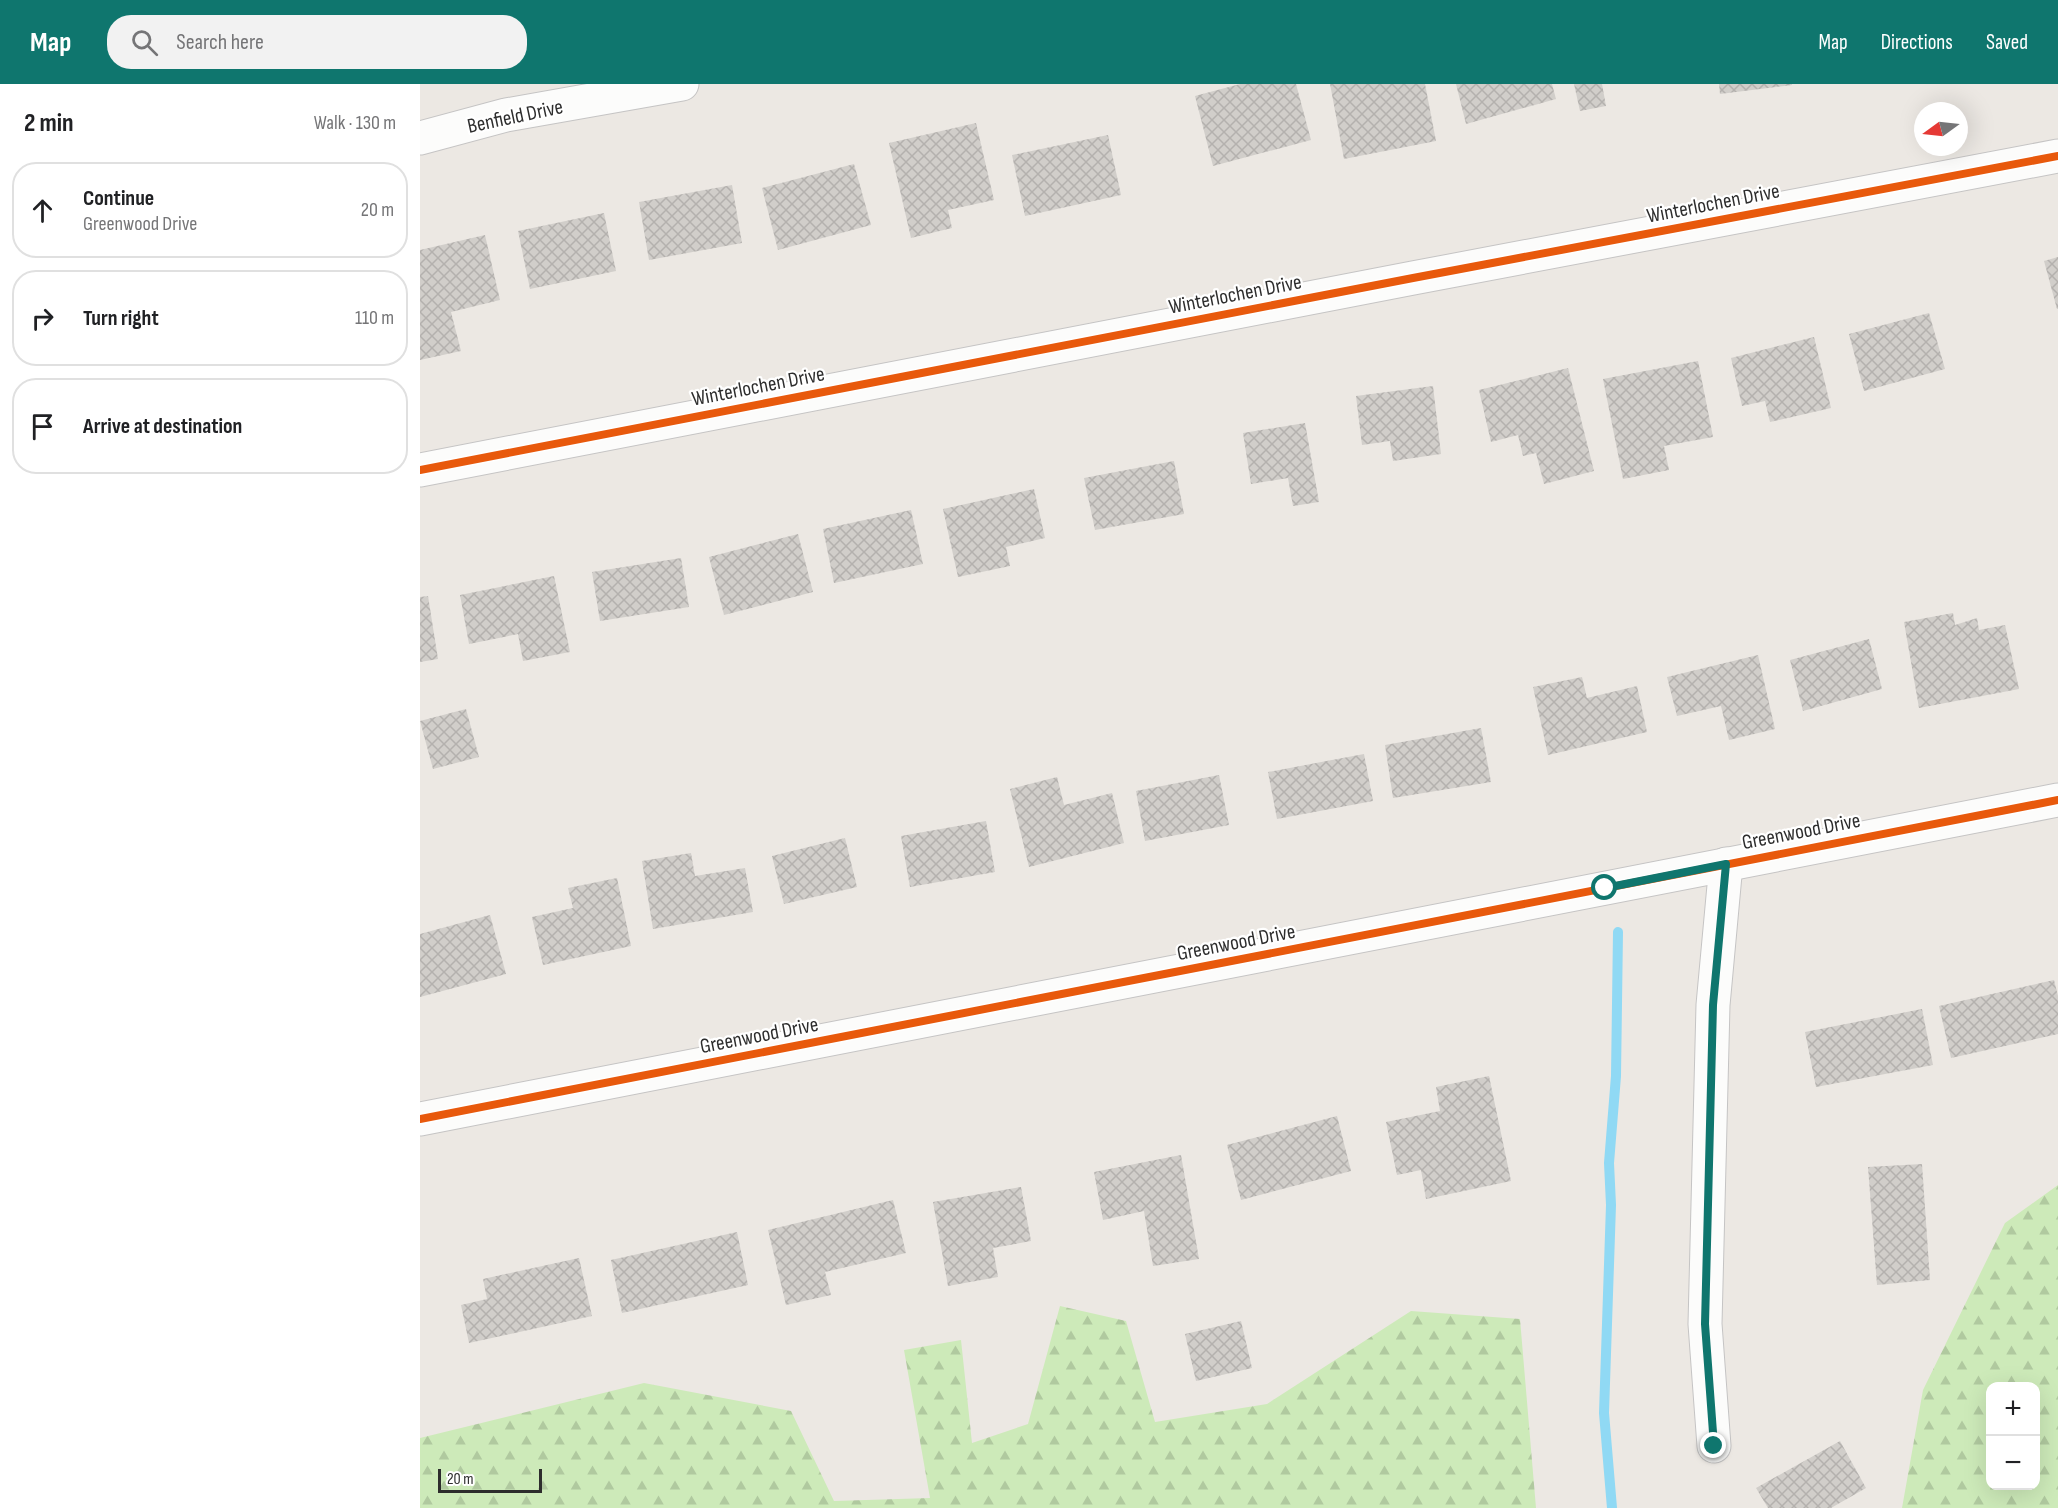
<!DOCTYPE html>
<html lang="en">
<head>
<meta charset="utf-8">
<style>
	:root { --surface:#fff; --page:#f2f2f2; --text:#202124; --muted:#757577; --line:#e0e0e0; --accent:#0f766e }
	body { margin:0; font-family:"Sofia Sans Condensed",sans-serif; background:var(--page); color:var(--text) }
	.controls { position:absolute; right:18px; bottom:18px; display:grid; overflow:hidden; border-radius:12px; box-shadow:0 6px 24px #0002 }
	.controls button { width:54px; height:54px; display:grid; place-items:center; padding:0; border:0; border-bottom:2px solid var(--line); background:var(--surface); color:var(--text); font:30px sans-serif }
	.compass { position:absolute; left:1494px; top:18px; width:54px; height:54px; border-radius:50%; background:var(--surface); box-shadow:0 6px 24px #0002; rotate:255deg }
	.scale { position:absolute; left:18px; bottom:15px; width:104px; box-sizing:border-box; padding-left:6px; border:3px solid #2d2d2d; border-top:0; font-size:16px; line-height:21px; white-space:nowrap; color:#2d2d2d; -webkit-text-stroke:4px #fff; paint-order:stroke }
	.stop { position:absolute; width:18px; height:18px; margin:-14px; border:4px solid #0f766e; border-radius:50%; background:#fff }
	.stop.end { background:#0f766e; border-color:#fff; box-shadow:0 2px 6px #0008 }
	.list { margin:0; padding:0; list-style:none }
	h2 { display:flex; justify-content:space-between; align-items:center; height:78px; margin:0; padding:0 24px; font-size:26px }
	h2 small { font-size:20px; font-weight:400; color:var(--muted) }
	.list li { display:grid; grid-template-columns:39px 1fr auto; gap:18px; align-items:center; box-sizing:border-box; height:96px; margin:0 12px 12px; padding:0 12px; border:2px solid var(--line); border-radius:24px }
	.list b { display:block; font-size:22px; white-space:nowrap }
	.list p { margin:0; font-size:20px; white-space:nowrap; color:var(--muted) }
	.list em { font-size:20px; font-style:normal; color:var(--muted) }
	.icon { flex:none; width:33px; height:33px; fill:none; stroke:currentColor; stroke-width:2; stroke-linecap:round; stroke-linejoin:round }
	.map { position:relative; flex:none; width:1638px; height:1424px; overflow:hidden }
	header { display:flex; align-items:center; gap:36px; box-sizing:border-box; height:84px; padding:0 30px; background:var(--accent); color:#fff }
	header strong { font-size:28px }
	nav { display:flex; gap:33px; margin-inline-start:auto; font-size:21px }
	.search { width:420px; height:54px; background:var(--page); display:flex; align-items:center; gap:15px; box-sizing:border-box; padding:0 21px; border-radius:24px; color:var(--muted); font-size:22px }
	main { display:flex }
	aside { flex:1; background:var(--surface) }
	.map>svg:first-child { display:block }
	.forest { fill:url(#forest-firs); fill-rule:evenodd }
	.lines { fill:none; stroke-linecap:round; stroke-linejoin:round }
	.stream { stroke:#90d9f4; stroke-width:10 }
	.building { fill:url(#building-cross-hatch) }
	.minor-casing { stroke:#c5c4c4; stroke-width:35 }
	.minor { stroke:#fcfcfb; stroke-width:33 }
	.cycleway-casing { stroke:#fff; stroke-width:11 }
	.cycleway { stroke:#e8590c; stroke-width:8 }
	.route { stroke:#0f766e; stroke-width:8 }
	.labels { text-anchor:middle; stroke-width:4.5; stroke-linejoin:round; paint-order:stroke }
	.street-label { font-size:21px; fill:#2d2d2d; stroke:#fff }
</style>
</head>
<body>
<header>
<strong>Map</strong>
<div class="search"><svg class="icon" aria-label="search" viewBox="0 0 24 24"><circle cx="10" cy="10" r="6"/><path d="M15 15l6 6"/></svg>Search here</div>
<nav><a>Map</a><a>Directions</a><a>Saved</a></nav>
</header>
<main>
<aside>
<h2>2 min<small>Walk · 130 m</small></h2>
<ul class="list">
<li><svg class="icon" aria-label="ahead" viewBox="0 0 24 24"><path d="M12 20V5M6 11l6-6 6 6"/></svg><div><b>Continue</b><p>Greenwood Drive</p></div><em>20 m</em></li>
<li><svg class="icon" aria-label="right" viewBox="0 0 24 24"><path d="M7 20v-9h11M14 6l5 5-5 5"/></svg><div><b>Turn right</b></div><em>110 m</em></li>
<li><svg class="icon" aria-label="arrive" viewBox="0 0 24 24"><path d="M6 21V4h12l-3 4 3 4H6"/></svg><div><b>Arrive at destination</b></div></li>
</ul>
</aside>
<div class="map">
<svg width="1638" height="1424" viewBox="0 0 1638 1424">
	<defs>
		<pattern id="forest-firs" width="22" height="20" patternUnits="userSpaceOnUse" patternTransform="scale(1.5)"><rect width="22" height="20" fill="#cdeab9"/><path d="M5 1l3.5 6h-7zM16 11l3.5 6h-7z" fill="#b0c99f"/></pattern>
		<pattern id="building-cross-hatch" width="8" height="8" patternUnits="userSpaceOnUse" patternTransform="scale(1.5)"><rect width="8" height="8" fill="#d1ceca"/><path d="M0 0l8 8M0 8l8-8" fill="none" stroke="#b4b1ae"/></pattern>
	</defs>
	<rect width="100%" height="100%" fill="#ece8e3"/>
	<!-- forest -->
	<g class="forest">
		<path d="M 1638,1101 L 1638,1424 L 1482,1424 L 1503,1306 L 1585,1139 ZM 1570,1302 L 1616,1302 L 1616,1402 L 1570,1402 Z"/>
		<polygon points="640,1222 706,1237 735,1338 847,1320 991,1227 1100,1235 1116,1424 0,1424 0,1354 224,1299 371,1327 414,1417 510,1414 484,1266 541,1256 552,1359 608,1340"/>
	</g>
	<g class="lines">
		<!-- stream -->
		<polyline class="stream" points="1192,1424 1184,1329 1191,1121 1189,1079 1196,992 1198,848"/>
	</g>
	<!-- building -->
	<g class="building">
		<polygon points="820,0 876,0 891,56 793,82 775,12"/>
		<polygon points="910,0 1005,0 1016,57 924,75"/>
		<polygon points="1036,0 1132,0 1136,15 1046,40"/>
		<polygon points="1154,0 1182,0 1186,22 1160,27"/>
		<polygon points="1299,0 1372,0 1372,1 1300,10"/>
		<polygon points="556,39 574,116 528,126 532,144 491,154 469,59"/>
		<polygon points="688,51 701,111 605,132 592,71"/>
		<polygon points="434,80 451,141 358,166 342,104"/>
		<polygon points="312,101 322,159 229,176 219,118"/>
		<polygon points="184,129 196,187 110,205 98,147"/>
		<polygon points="65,151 80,216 31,228 41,267 0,276 0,166"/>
		<polygon points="1638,173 1638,225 1637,225 1624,177"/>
		<polygon points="1509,229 1525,285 1444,307 1429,250"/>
		<polygon points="1394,253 1411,324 1350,338 1345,317 1322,322 1311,274"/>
		<polygon points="1278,277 1293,353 1244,362 1249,386 1203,395 1183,295"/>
		<polygon points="1148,284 1174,387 1124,400 1116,369 1103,372 1098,351 1071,358 1059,306"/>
		<polygon points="1013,302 1021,370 973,377 970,357 942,361 936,312"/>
		<polygon points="885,339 899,418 873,422 868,394 831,400 823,349"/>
		<polygon points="754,377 764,430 675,446 664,394"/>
		<polygon points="614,405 625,454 586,463 590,482 538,493 523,425"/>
		<polygon points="491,426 503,480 414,499 403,445"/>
		<polygon points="378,450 393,508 304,531 289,473"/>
		<polygon points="261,474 269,523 180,537 172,488"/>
		<polygon points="134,492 150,568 103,577 98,550 49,560 40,511"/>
		<polygon points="8,512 18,575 0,578 0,513"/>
		<polygon points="1533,529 1535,541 1557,534 1559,546 1585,541 1599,605 1499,624 1484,538"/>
		<polygon points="1449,555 1462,605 1383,627 1370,576"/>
		<polygon points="1338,571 1355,645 1309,656 1301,622 1257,632 1247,593"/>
		<polygon points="1162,593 1167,614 1217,602 1227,648 1128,671 1113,603"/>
		<polygon points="46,625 59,673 13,685 0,637"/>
		<polygon points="1061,644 1071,698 973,714 965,661"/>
		<polygon points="944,670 953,717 857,735 848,688"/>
		<polygon points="799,691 809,741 725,757 716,707"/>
		<polygon points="637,693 644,721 692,709 704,759 609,783 590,705"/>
		<polygon points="566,737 575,788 490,803 481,752"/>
		<polygon points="425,754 437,803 364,820 352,772"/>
		<polygon points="271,769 275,792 325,784 333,828 233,845 222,777"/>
		<polygon points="197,794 211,862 123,881 112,833 153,824 148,804"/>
		<polygon points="70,831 86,890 0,913 0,850"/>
		<polygon points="1634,896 1638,912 1638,950 1531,974 1519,922"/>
		<polygon points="1502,925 1513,981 1396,1003 1385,948"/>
		<polygon points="1069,992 1091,1097 1006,1115 1001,1086 977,1091 966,1038 1020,1027 1016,1003"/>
		<polygon points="917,1032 931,1087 821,1116 807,1061"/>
		<polygon points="761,1071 779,1175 733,1182 724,1127 683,1136 674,1088"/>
		<polygon points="1502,1080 1510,1196 1457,1201 1448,1083"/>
		<polygon points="601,1103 611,1157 573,1164 578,1193 528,1202 513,1118"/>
		<polygon points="473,1116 486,1169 405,1188 411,1211 366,1221 348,1146"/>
		<polygon points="317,1148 328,1201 202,1229 191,1176"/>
		<polygon points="159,1174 172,1232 49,1259 41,1221 67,1215 63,1195"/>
		<polygon points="821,1237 832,1284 776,1297 765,1250"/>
		<polygon points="1420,1357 1446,1404 1411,1424 1348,1424 1336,1404"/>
	</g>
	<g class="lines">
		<!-- minor casing -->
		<g class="minor-casing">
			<g id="minor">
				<polyline points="0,54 86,31 262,0"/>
				<polyline points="0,386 993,194 1638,72"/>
				<polyline points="0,1035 1638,716"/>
				<polyline points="1294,1362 1285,1240 1293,921 1306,780"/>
			</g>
		</g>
		<!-- minor -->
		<use href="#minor" class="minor"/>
		<!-- cycleway casing -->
		<g class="cycleway-casing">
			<g id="cycleway">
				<polyline points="0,386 993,194 1638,72"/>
				<polyline points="0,1035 1638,716"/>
			</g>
		</g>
		<!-- cycleway -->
		<use href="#cycleway" class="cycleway"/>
	</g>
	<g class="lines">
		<!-- route -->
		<polyline class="route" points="1185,804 1306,780 1293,921 1285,1240 1294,1362"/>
	</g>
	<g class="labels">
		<!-- street labels -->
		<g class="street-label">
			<text transform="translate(95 32) rotate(-12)" y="7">Benfield Drive</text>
			<text transform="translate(1293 119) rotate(-11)" y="7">Winterlochen Drive</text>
			<text transform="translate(815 210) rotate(-11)" y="7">Winterlochen Drive</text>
			<text transform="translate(338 302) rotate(-11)" y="7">Winterlochen Drive</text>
			<text transform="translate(1381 747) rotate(-11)" y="7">Greenwood Drive</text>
			<text transform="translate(816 858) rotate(-11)" y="7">Greenwood Drive</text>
			<text transform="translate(339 951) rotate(-11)" y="7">Greenwood Drive</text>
		</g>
	</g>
</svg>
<div class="controls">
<button>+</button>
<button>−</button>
</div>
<svg class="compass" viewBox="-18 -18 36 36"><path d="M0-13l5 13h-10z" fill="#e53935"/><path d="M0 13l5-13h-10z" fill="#757577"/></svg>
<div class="scale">20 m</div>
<div class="stop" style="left:1185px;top:804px"></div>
<div class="stop end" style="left:1294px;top:1362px"></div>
</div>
</main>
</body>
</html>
